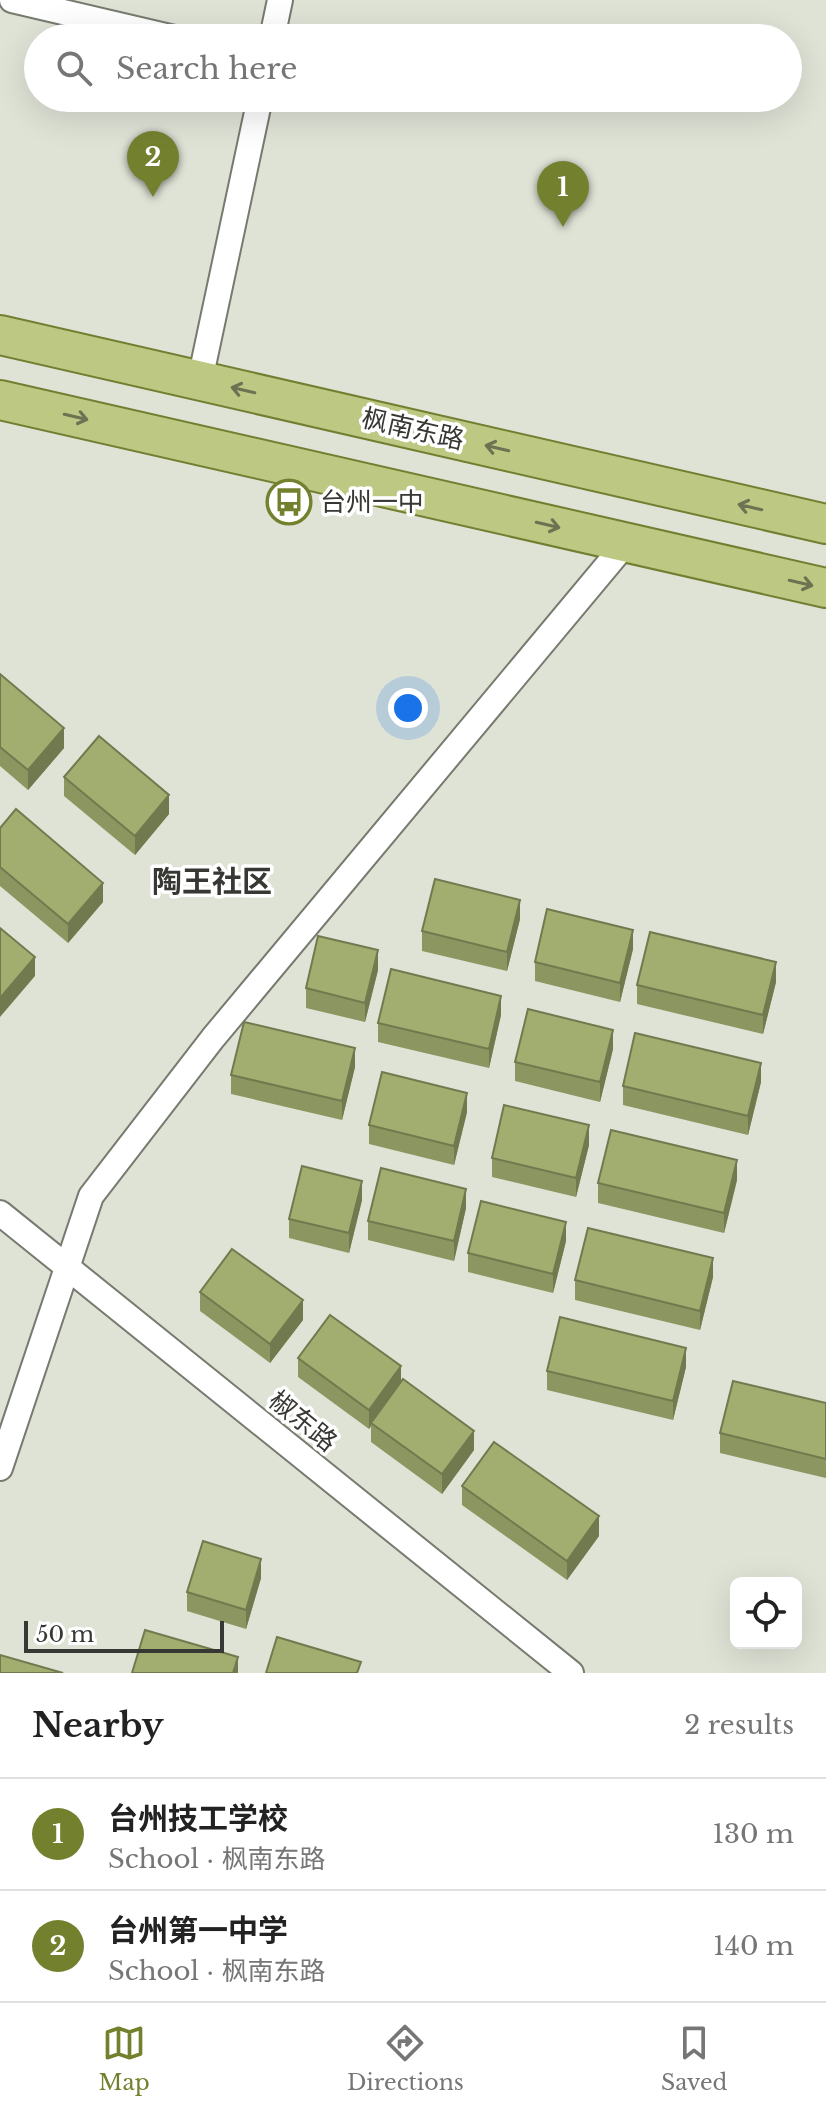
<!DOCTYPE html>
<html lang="en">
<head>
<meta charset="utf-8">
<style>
	:root { --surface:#fff; --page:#f2f2f2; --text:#222; --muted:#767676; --line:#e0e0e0; --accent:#73812f }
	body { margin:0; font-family:"Libre Baskerville","Noto Sans SC",serif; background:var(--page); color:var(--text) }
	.controls { position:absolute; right:24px; bottom:24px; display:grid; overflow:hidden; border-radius:12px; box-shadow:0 8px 32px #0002 }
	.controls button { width:72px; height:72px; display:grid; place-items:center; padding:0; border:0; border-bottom:2px solid var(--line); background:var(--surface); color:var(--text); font:40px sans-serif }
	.scale { position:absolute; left:24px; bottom:20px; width:200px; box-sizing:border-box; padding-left:8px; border:4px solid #373833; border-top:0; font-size:22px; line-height:28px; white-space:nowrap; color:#373833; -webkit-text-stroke:6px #fff; paint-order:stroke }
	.you { position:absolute; left:408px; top:708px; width:28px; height:28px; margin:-20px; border:6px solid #fff; border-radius:50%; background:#1a73e8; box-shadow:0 0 0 12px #1a73e833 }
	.badge { display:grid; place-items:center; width:52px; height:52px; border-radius:50%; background:var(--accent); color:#fff; font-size:26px; font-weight:700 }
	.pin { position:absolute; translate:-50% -66px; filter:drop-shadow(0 2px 4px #0008) }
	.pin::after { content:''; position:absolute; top:42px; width:28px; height:24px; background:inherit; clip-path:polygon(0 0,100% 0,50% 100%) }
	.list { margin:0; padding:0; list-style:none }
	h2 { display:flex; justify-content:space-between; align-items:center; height:104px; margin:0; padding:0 32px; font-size:34px }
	h2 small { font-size:26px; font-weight:400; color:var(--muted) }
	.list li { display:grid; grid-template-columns:52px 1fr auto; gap:24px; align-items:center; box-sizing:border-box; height:112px; padding:0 32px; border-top:2px solid var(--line) }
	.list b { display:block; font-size:30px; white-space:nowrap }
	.list p { margin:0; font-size:26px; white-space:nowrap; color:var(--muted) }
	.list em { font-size:26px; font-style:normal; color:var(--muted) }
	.icon { flex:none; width:44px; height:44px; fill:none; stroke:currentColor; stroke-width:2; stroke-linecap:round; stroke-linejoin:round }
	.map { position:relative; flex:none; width:826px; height:1673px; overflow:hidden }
	.search { position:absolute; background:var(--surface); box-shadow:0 8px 32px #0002; left:24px; right:24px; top:24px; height:88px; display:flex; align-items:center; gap:20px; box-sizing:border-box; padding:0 28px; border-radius:44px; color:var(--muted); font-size:30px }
	.sheet { height:328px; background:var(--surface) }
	nav { display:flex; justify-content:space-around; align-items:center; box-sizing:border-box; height:112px; border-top:2px solid var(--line); background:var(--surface); font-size:22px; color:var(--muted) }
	nav a { display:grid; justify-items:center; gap:4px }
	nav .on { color:var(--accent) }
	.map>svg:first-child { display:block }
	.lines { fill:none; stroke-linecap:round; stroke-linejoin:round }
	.minor-casing { stroke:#777a6f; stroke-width:28 }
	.primary-casing { stroke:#727e30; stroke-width:42 }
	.minor { stroke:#fff; stroke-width:24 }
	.primary { stroke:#bdc882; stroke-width:38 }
	.wall { fill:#8b9660 }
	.shaded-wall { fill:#717a4e }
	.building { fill:#a2ae70; stroke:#717a4e; stroke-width:2 }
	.oneway { stroke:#6d7253 }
	.labels { text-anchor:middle; stroke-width:7; stroke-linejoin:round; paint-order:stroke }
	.street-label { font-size:26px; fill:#373833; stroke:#fff }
	.poi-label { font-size:26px; fill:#373833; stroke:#fff; text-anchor:start }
	.quarter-label { font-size:30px; font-weight:bold; fill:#373833; stroke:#fff }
</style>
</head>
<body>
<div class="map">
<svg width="826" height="1673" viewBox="0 0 826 1673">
	<rect width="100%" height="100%" fill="#dfe3d6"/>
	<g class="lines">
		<!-- minor casing -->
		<g class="minor-casing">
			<g id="minor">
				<polyline points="12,0 174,38"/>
				<polyline points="272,38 280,0"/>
				<polyline points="200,380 260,98"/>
				<polyline points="0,1213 571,1673"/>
				<polyline points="0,1468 91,1196 213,1038 626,543"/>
			</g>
		</g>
		<!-- primary casing -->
		<g class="primary-casing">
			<g id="primary">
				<polyline points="0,335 826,524"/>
				<polyline points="0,400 826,588"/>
			</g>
		</g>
		<!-- minor -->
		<use href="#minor" class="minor"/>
		<!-- primary -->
		<use href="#primary" class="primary"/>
	</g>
	<!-- wall -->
	<g class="wall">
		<polygon points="0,674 64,748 28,790 0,766"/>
		<polygon points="64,777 169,814 135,855 64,796"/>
		<polygon points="0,828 103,902 68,943 0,886"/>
		<polygon points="520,919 507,971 422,951 422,931"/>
		<polygon points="633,949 620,1002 535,981 535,962"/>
		<polygon points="378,970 365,1022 306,1008 306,988"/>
		<polygon points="776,982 763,1034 637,1004 637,985"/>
		<polygon points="501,1015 489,1068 378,1042 378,1023"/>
		<polygon points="613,1049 600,1102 515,1081 515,1062"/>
		<polygon points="355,1067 342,1120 231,1094 231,1075"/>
		<polygon points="761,1082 748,1135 623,1105 623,1086"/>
		<polygon points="467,1112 454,1165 369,1144 369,1125"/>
		<polygon points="589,1145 576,1197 492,1177 492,1158"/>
		<polygon points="737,1180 724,1233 598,1203 598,1183"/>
		<polygon points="362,1200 349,1253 289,1238 289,1219"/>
		<polygon points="466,1208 454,1261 368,1240 368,1221"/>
		<polygon points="566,1241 553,1293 468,1272 468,1253"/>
		<polygon points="713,1277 700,1330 575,1300 575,1280"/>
		<polygon points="200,1292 303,1320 270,1363 200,1311"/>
		<polygon points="298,1358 401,1383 474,1450 442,1494 371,1442 371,1426 369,1429 298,1377"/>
		<polygon points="686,1367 673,1420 547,1390 547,1371"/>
		<polygon points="826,1403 826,1478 720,1453 720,1433"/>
		<polygon points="462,1486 599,1536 567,1580 462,1505"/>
		<polygon points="261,1578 246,1629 187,1611 187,1592"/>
	</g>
	<!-- shaded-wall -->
	<g class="shaded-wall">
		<polygon points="64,728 64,748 28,790 28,770"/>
		<polygon points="169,795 169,814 135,855 135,836"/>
		<polygon points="103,883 103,902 68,943 68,924"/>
		<polygon points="520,900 520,919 507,971 507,952"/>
		<polygon points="633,930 633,949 620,1002 620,983"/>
		<polygon points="378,950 378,970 365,1022 365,1003"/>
		<polygon points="35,957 35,976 0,1017 0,998"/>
		<polygon points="776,962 776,982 763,1034 763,1015"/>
		<polygon points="501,996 501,1015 489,1068 489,1049"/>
		<polygon points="613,1030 613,1049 600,1102 600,1082"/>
		<polygon points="355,1048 355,1067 342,1120 342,1101"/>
		<polygon points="761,1063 761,1082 748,1135 748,1116"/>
		<polygon points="467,1093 467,1112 454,1165 454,1146"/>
		<polygon points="589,1125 589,1145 576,1197 576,1178"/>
		<polygon points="737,1160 737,1180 724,1233 724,1213"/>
		<polygon points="362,1181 362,1200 349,1253 349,1233"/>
		<polygon points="466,1189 466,1208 454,1261 454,1241"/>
		<polygon points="566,1222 566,1241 553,1293 553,1274"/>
		<polygon points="713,1258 713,1277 700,1330 700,1311"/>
		<polygon points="303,1300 303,1320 270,1363 270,1344"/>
		<polygon points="686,1348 686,1367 673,1420 673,1401"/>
		<polygon points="401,1366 401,1386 371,1423 371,1426 369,1429 369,1410"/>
		<polygon points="474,1431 474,1450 442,1494 442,1474"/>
		<polygon points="599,1516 599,1536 567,1580 567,1561"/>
		<polygon points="261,1559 261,1578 246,1629 246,1610"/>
		<polygon points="238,1657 238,1673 233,1673"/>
	</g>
	<!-- building -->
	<g class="building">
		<polygon points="0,674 64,728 28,770 0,747"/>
		<polygon points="99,736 169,795 135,836 64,777"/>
		<polygon points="16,809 103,883 68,924 0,867 0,828"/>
		<polygon points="435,879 520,900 507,952 422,931"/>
		<polygon points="547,909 633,930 620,983 535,962"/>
		<polygon points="0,928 35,957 0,998"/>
		<polygon points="650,932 776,962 763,1015 637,985"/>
		<polygon points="318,936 378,950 365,1003 306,988"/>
		<polygon points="391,969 501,996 489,1049 378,1023"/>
		<polygon points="528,1009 613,1030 600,1082 515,1062"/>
		<polygon points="244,1022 355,1048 342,1101 231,1075"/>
		<polygon points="635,1033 761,1063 748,1116 623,1086"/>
		<polygon points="382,1072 467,1093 454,1146 369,1125"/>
		<polygon points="504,1105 589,1125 576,1178 492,1158"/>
		<polygon points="611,1130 737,1160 724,1213 598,1183"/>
		<polygon points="302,1166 362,1181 349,1233 289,1219"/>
		<polygon points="381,1168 466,1189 454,1241 368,1221"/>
		<polygon points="481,1201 566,1222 553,1274 468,1253"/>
		<polygon points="588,1228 713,1258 700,1311 575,1280"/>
		<polygon points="232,1249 303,1300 270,1344 200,1292"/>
		<polygon points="330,1315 401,1366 369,1410 298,1358"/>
		<polygon points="560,1317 686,1348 673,1401 547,1371"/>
		<polygon points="403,1379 474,1431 442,1474 371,1423"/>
		<polygon points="733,1381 826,1403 826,1459 720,1433"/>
		<polygon points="494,1442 599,1516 567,1561 462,1486"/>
		<polygon points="203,1541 261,1559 246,1610 187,1592"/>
		<polygon points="145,1630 238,1657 233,1673 132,1673"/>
		<polygon points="277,1637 361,1662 357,1673 266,1673"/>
		<polygon points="0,1655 63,1673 0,1673"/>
	</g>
	<!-- one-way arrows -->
	<defs><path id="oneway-shaft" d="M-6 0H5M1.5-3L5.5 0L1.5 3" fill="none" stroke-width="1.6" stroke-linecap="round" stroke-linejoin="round" transform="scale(2)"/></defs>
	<g class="oneway">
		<use href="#oneway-shaft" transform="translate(243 390) rotate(-167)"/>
		<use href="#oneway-shaft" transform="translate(76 417) rotate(13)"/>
		<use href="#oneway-shaft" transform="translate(497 448) rotate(-167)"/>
		<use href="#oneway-shaft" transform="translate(750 507) rotate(-167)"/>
		<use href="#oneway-shaft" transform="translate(548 525) rotate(13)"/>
		<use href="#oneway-shaft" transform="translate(801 583) rotate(13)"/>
	</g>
	<!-- icons -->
	<defs>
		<g id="bus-ring" transform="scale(2.3)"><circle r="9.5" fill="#fff" stroke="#73812f" stroke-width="1.5"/><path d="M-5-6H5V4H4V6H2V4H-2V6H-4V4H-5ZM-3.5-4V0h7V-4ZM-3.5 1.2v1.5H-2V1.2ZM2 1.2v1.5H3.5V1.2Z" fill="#73812f"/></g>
	</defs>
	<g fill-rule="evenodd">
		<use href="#bus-ring" x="289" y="502"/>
	</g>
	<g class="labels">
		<!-- street labels -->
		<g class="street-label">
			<text transform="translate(413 429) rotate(13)" y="9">枫南东路</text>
			<text transform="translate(303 1421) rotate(39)" y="9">椒东路</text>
		</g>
		<!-- poi labels -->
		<g class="poi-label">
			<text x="320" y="511">台州一中</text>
		</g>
		<!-- quarter labels -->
		<g class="quarter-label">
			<text x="212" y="892">陶王社区</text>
		</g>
	</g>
</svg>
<div class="controls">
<button><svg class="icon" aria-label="locate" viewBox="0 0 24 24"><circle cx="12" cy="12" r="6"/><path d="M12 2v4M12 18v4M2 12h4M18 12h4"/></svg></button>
</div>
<div class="scale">50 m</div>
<div class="you"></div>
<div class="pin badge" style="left:563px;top:227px">1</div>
<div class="pin badge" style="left:153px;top:197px">2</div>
<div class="search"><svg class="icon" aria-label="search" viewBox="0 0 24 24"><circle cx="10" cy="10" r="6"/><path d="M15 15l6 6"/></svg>Search here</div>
</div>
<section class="sheet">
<h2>Nearby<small>2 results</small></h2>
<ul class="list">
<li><span class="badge">1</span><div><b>台州技工学校</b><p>School · 枫南东路</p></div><em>130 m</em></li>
<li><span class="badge">2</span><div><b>台州第一中学</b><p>School · 枫南东路</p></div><em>140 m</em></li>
</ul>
</section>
<nav>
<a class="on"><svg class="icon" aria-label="map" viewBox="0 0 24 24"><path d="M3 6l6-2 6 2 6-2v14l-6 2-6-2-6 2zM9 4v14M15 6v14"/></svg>Map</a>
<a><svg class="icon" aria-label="directions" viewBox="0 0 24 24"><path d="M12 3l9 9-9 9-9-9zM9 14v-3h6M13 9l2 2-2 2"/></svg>Directions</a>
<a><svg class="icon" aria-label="saved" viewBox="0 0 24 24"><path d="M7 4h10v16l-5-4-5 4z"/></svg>Saved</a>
</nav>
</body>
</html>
